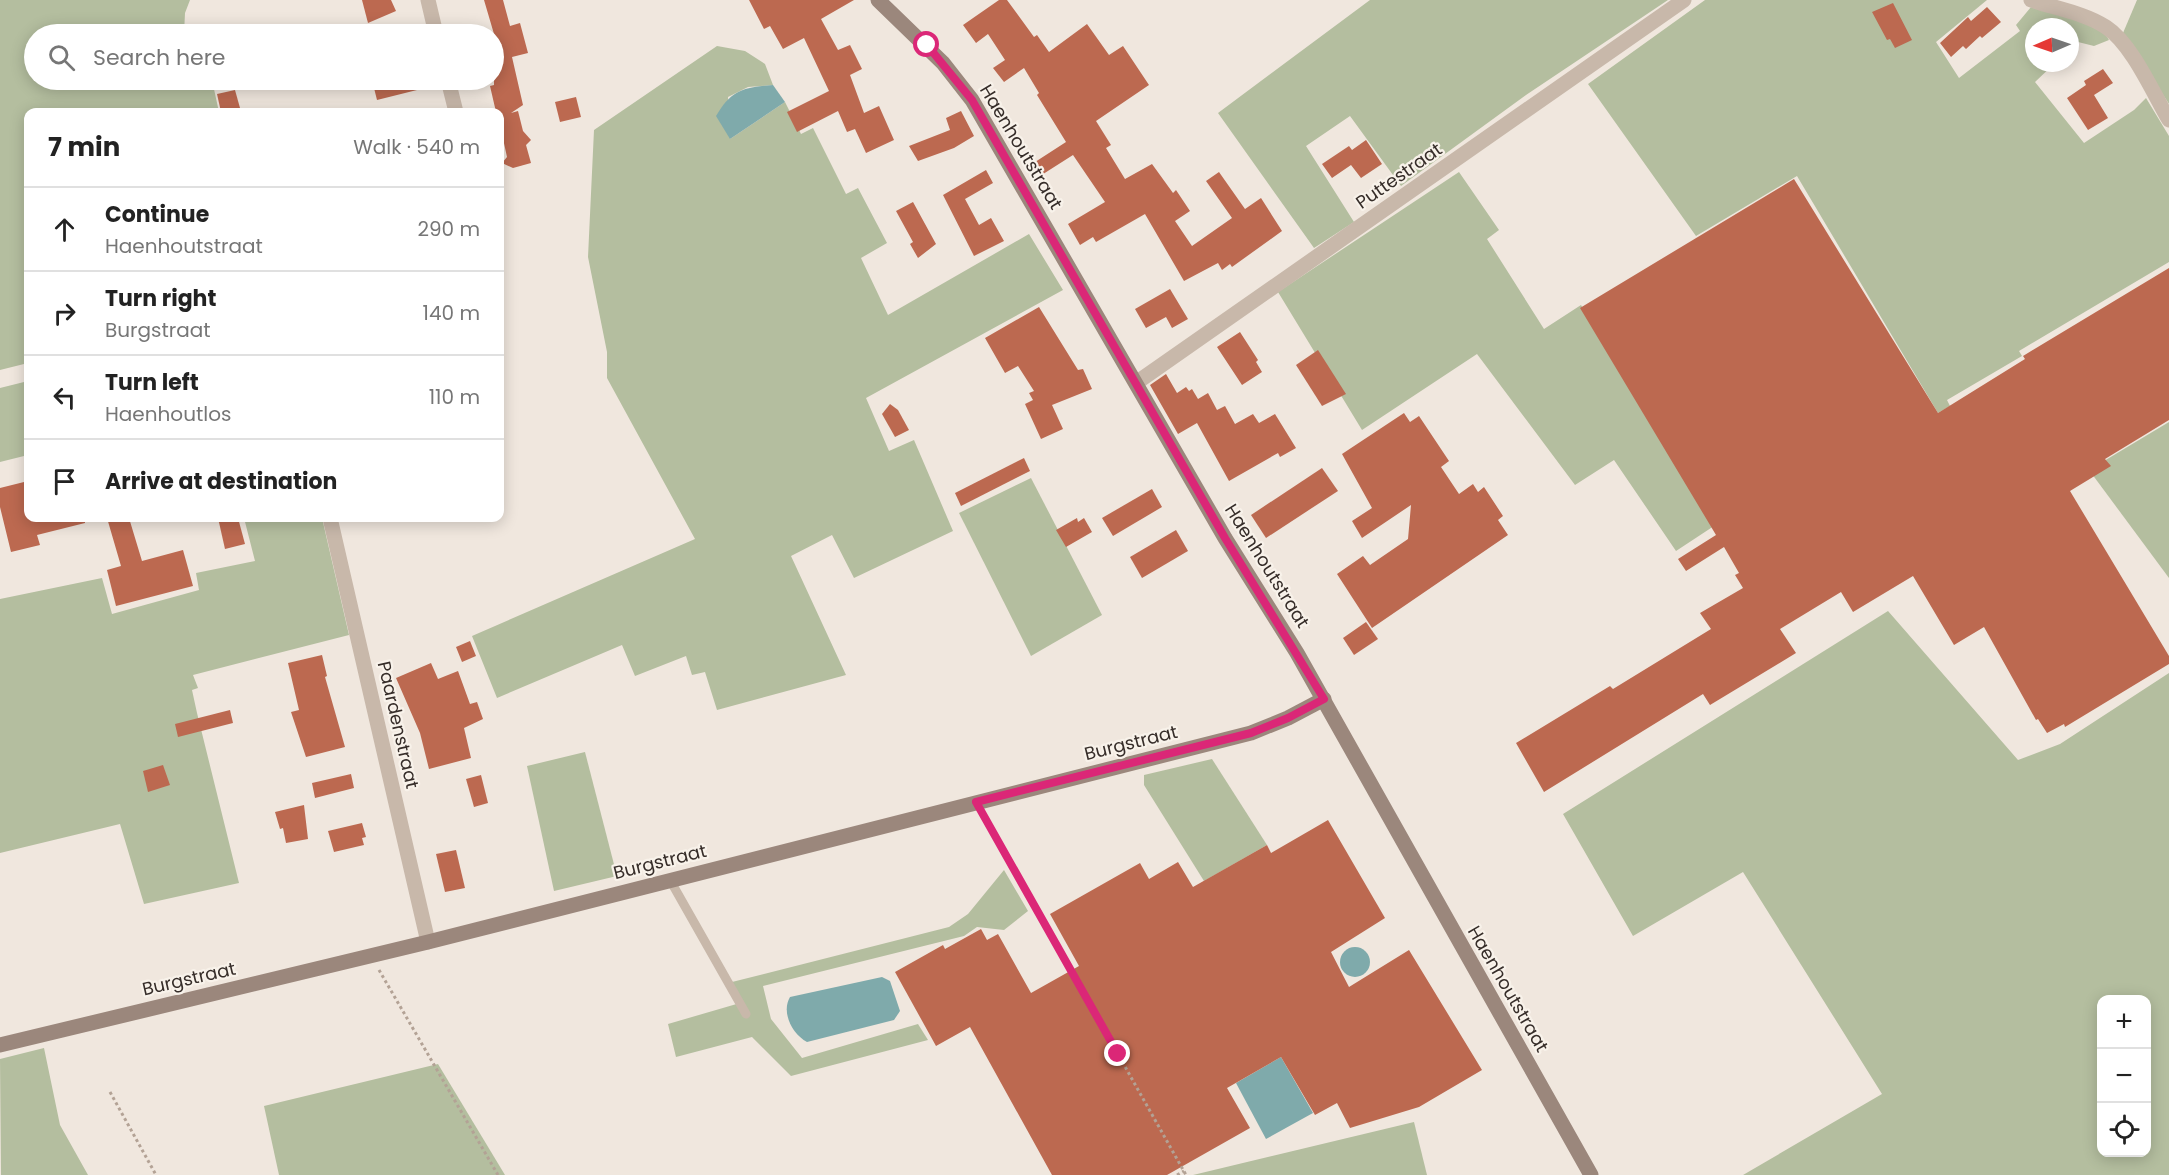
<!DOCTYPE html>
<html lang="en">
<head>
<meta charset="utf-8">
<style>
	:root { --surface:#fff; --page:#f2f2f2; --text:#222; --muted:#767676; --line:#e0e0e0 }
	body { margin:0; font-family:Poppins,sans-serif; background:var(--page); color:var(--text) }
	.controls { position:absolute; right:18px; bottom:18px; display:grid; overflow:hidden; border-radius:12px; box-shadow:0 3px 15px #0003 }
	.controls button { width:54px; height:54px; display:grid; place-items:center; padding:0; border:0; border-bottom:2px solid var(--line); background:var(--surface); color:var(--text); font:30px sans-serif }
	.compass { position:absolute; left:2025px; top:18px; width:54px; height:54px; border-radius:50%; background:var(--surface); box-shadow:0 3px 15px #0003; rotate:268deg }
	.stop { position:absolute; width:18px; height:18px; margin:-14px; border:4px solid #db2777; border-radius:50%; background:#fff }
	.stop.end { background:#db2777; border-color:#fff; box-shadow:0 2px 6px #0008 }
	.list { margin:0; padding:0; list-style:none }
	h2 { display:flex; justify-content:space-between; align-items:center; height:78px; margin:0; padding:0 24px; font-size:26px }
	h2 small { font-size:20px; font-weight:400; color:var(--muted) }
	.list li { display:grid; grid-template-columns:39px 1fr auto; gap:18px; align-items:center; box-sizing:border-box; height:84px; padding:0 24px; border-top:2px solid var(--line) }
	.list b { display:block; font-size:22px; white-space:nowrap }
	.list p { margin:0; font-size:20px; white-space:nowrap; color:var(--muted) }
	.list em { font-size:20px; font-style:normal; color:var(--muted) }
	.icon { flex:none; width:33px; height:33px; fill:none; stroke:currentColor; stroke-width:2; stroke-linecap:round; stroke-linejoin:round }
	.map { position:relative; flex:none; width:2169px; height:1175px; overflow:hidden }
	.search { position:absolute; background:var(--surface); box-shadow:0 3px 15px #0003; left:24px; top:24px; width:480px; height:66px; display:flex; align-items:center; gap:15px; box-sizing:border-box; padding:0 21px; border-radius:33px; color:var(--muted); font-size:22px }
	.panel { position:absolute; background:var(--surface); box-shadow:0 3px 15px #0003; left:24px; top:108px; width:480px; height:414px; border-radius:12px }
	.map>svg:first-child { display:block }
	.green { fill:#b4be9f; fill-rule:evenodd }
	.water { fill:#7faaab }
	.building { fill:#bc6950 }
	.lines { fill:none; stroke-linecap:round; stroke-linejoin:round }
	.path { stroke:#b3a295; stroke-width:3; stroke-dasharray:3 3; stroke-linecap:butt }
	.lane { stroke:#c8b8aa; stroke-width:9 }
	.street { stroke:#c8b8aa; stroke-width:15 }
	.secondary { stroke:#9b877c; stroke-width:15 }
	.route { stroke:#db2777; stroke-width:8 }
	.labels { text-anchor:middle; stroke-width:4.5; stroke-linejoin:round; paint-order:stroke }
	.street-label { font-size:18px; fill:#362d29; stroke:#f8f2ea }
</style>
</head>
<body>
<div class="map">
<svg width="2169" height="1175" viewBox="0 0 2169 1175">
	<rect width="100%" height="100%" fill="#f0e7de"/>
	<!-- green -->
	<g class="green">
		<polygon points="0,0 190,0 185,13 184,34 34,34 34,80 212,80 219,112 28,112 28,363 0,370"/>
		<polygon points="1370,0 1668,0 1526,95 1401,186 1350,116 1306,146 1354,222 1314,248 1218,113"/>
		<path d="M 1705,0 L 1987,0 L 1936,42 L 1959,78 L 2020,31 L 2016,25 L 2031,7 C 2047,12 2104,25 2109,40 L 2094,46 L 2078,42 L 2070,49 L 2070,27 L 2034,27 L 2034,63 L 2055,63 L 2035,82 L 2084,143 L 2134,110 L 2146,98 L 2169,136 L 2169,262 L 2019,351 L 2022,356 L 1947,400 L 1950,406 L 1938,413 L 1797,176 L 1696,236 L 1588,84 Z"/>
		<polygon points="2137,0 2169,0 2169,104 2123,33"/>
		<polygon points="717,46 745,51 765,64 773,85 748,87 728,97 730,139 785,102 801,134 813,128 846,194 858,188 887,243 861,258 888,315 1029,234 1063,290 866,398 889,451 914,440 953,531 854,578 832,535 791,556 846,675 717,710 705,672 692,675 686,656 635,676 622,645 497,698 472,636 695,539 607,378 607,352 588,257 594,130"/>
		<polygon points="1459,172 1499,230 1487,239 1544,329 1581,305 1714,526 1676,551 1614,460 1575,485 1477,354 1362,430 1278,292"/>
		<polygon points="28,381 28,455 0,462 0,388"/>
		<polygon points="2169,422 2169,578 2089,470"/>
		<polygon points="1031,478 1102,615 1031,656 959,513"/>
		<polygon points="244,518 322,518 349,635 193,675 198,688 192,690 197,713 239,883 144,904 120,824 0,853 0,599 102,578 112,614 199,590 196,573 255,561"/>
		<path d="M 1888,611 L 2018,760 L 2060,744 L 2169,673 L 2169,1175 L 1743,1175 L 1882,1094 L 1743,872 L 1633,936 L 1563,814 ZM 2102,1000 L 2146,1000 L 2146,1152 L 2102,1152 Z"/>
		<polygon points="585,752 617,876 554,891 527,766"/>
		<polygon points="1212,759 1267,845 1204,881 1144,785 1144,775"/>
		<polygon points="1004,870 1028,911 1004,930 977,927 964,936 763,986 771,1019 802,1058 918,1024 928,1040 791,1076 752,1037 676,1057 668,1024 740,1003 732,982 949,927 968,914"/>
		<polygon points="44,1048 60,1125 88,1175 1,1175 0,1059"/>
		<polygon points="438,1064 505,1175 279,1175 264,1106"/>
		<polygon points="1414,1122 1427,1175 1193,1175"/>
	</g>
	<!-- water -->
	<g class="water">
		<path d="M 773,85 L 785,102 L 730,139 L 716,116 C 731,90 744,87 773,85 Z"/>
		<circle cx="1355" cy="962" r="15"/>
		<path d="M 882,977 L 890,981 L 900,1011 L 894,1020 L 807,1042 C 792,1034 781,1012 790,997 Z"/>
		<polygon points="1281,1057 1313,1113 1266,1139 1236,1083"/>
	</g>
	<!-- building -->
	<g class="building">
		<polygon points="362,0 391,0 396,11 368,23"/>
		<polygon points="484,0 503,0 510,26 520,23 528,53 512,57 523,105 511,113 518,111 523,131 531,140 526,145 531,163 513,168 502,163 507,157 500,125 500,112 496,112 490,86 494,85 494,34"/>
		<polygon points="749,0 854,0 821,19 838,50 850,45 862,69 850,75 864,113 879,106 894,140 866,153 855,129 847,132 838,111 797,132 787,112 829,91 804,38 783,49 770,26 764,29"/>
		<polygon points="999,0 1007,0 1034,37 1037,35 1049,52 1087,24 1109,55 1123,46 1149,85 1096,121 1111,145 1106,148 1125,179 1152,164 1173,193 1176,190 1190,211 1175,221 1192,246 1232,218 1206,181 1219,172 1245,209 1261,198 1282,231 1232,267 1230,264 1222,270 1218,263 1184,281 1145,214 1096,242 1093,237 1080,245 1068,224 1105,202 1073,155 1040,176 1032,164 1066,142 1037,95 1039,93 1024,68 1004,82 993,68 1005,60 988,34 976,43 963,25"/>
		<polygon points="1893,3 1912,40 1895,48 1890,39 1887,40 1872,12"/>
		<polygon points="1987,7 2001,22 1982,38 1980,36 1966,49 1963,46 1951,57 1940,43 1968,17 1971,21"/>
		<polygon points="2103,69 2113,83 2094,95 2108,118 2088,130 2067,98 2086,85 2084,81"/>
		<polygon points="372,80 437,80 437,85 377,100"/>
		<polygon points="235,90 240,108 221,112 217,94"/>
		<polygon points="576,97 581,117 560,122 555,102"/>
		<polygon points="961,111 974,136 954,148 918,161 909,146 950,130 946,118"/>
		<polygon points="1366,140 1382,164 1361,178 1351,165 1332,178 1322,164 1349,146 1352,150"/>
		<polygon points="986,170 993,183 965,199 979,225 991,218 1004,241 974,256 943,195"/>
		<polygon points="1794,179 1938,413 2025,359 2023,356 2169,268 2169,420 2105,459 2111,466 2070,491 2169,656 2169,664 2065,727 2064,724 2047,733 2038,719 2036,720 1984,627 1954,645 1913,576 1853,612 1841,592 1780,629 1796,653 1710,705 1703,694 1544,792 1516,743 1610,686 1613,689 1711,629 1700,613 1743,588 1735,575 1739,573 1724,547 1686,571 1678,559 1716,535 1580,308"/>
		<polygon points="913,202 936,244 918,258 910,244 913,242 896,211"/>
		<polygon points="1170,289 1188,319 1172,328 1166,317 1146,328 1135,309"/>
		<polygon points="1039,307 1078,370 1083,369 1092,389 1052,405 1063,429 1041,439 1025,404 1033,400 1029,393 1034,391 1018,366 1005,373 985,338"/>
		<polygon points="1240,332 1258,360 1256,362 1262,372 1242,385 1217,347"/>
		<polygon points="1318,350 1346,394 1322,406 1296,365"/>
		<polygon points="1166,374 1177,393 1186,387 1189,391 1192,389 1198,399 1208,393 1217,410 1225,406 1235,424 1253,414 1259,423 1275,414 1296,448 1280,457 1278,453 1229,481 1197,423 1178,434 1150,385"/>
		<polygon points="890,404 898,410 909,430 895,437 882,414"/>
		<polygon points="1404,413 1410,422 1419,416 1449,461 1441,467 1459,494 1473,484 1478,492 1484,487 1503,516 1498,520 1508,535 1372,628 1337,574 1363,556 1370,565 1408,539 1411,505 1362,538 1352,521 1372,508 1342,454"/>
		<polygon points="1024,458 1030,471 961,506 955,493"/>
		<polygon points="1322,468 1338,491 1266,538 1251,515"/>
		<polygon points="28,481 28,518 85,518 85,523 37,535 40,545 11,552 0,507 0,488"/>
		<polygon points="1152,489 1162,507 1113,536 1102,518"/>
		<polygon points="107,518 129,518 142,561 183,550 193,586 116,606 107,570 121,566"/>
		<polygon points="218,518 238,518 245,544 225,549"/>
		<polygon points="1077,518 1078,522 1084,518 1092,532 1066,547 1056,530"/>
		<polygon points="1176,530 1188,551 1142,578 1130,557"/>
		<polygon points="1366,622 1378,639 1354,655 1343,638"/>
		<polygon points="470,641 476,656 462,662 456,647"/>
		<polygon points="322,655 327,676 325,677 345,747 306,757 291,712 299,710 288,663"/>
		<polygon points="431,663 438,679 458,671 470,704 477,702 483,719 464,728 471,758 429,769 420,733 396,678"/>
		<polygon points="230,710 233,723 178,737 175,724"/>
		<polygon points="163,765 170,785 148,792 143,771"/>
		<polygon points="351,774 354,788 315,798 312,783"/>
		<polygon points="481,775 488,803 474,807 466,779"/>
		<polygon points="304,805 308,839 286,843 283,828 280,829 275,812"/>
		<polygon points="1328,820 1385,918 1331,952 1349,987 1409,950 1482,1070 1419,1107 1350,1128 1337,1103 1315,1115 1281,1057 1227,1088 1250,1128 1167,1175 1052,1175 970,1027 936,1046 895,972 943,945 945,949 981,929 987,940 998,934 1031,993 1079,966 1050,914 1140,863 1149,879 1178,862 1193,887 1267,845 1271,853"/>
		<polygon points="362,823 366,837 362,838 364,845 334,852 328,831"/>
		<polygon points="456,850 465,888 445,892 436,854"/>
	</g>
	<g class="lines">
		<!-- path -->
		<g class="path">
			<polyline points="984,816 1186,1175"/>
			<polyline points="379,970 498,1175"/>
			<polyline points="110,1092 156,1175"/>
			<polyline points="1177,1175 1184,1171"/>
		</g>
		<!-- lane -->
		<polyline class="lane" points="670,880 746,1014"/>
		<!-- street -->
		<g class="street">
			<polyline points="428,0 436,34"/>
			<path d="M 2031,0 C 2054,8 2085,13 2106,27 C 2132,44 2153,93 2169,120"/>
			<polyline points="448,80 456,112"/>
			<polyline points="1136,383 1684,0"/>
			<polyline points="330,518 428,942"/>
		</g>
		<!-- secondary -->
		<g class="secondary">
			<polyline points="878,0 943,63 972,100 1225,538 1297,653 1591,1175"/>
			<polyline points="0,1045 428,942 1251,733 1288,718 1324,699"/>
		</g>
	</g>
	<g class="lines">
		<!-- route -->
		<polyline class="route" points="927,45 972,100 1225,538 1324,699 1288,718 1251,733 976,802 1118,1054"/>
	</g>
	<g class="labels">
		<!-- street labels -->
		<g class="street-label">
			<text transform="translate(1021 147) rotate(59)" y="6">Haenhoutstraat</text>
			<text transform="translate(1399 176) rotate(-35)" y="6">Puttestraat</text>
			<text transform="translate(1267 566) rotate(58)" y="6">Haenhoutstraat</text>
			<text transform="translate(398 725) rotate(77)" y="6">Paardenstraat</text>
			<text transform="translate(1131 743) rotate(-14)" y="6">Burgstraat</text>
			<text transform="translate(660 862) rotate(-14)" y="6">Burgstraat</text>
			<text transform="translate(189 979) rotate(-13)" y="6">Burgstraat</text>
			<text transform="translate(1508 989) rotate(60)" y="6">Haenhoutstraat</text>
		</g>
	</g>
</svg>
<div class="controls">
<button>+</button>
<button>−</button>
<button><svg class="icon" aria-label="locate" viewBox="0 0 24 24"><circle cx="12" cy="12" r="6"/><path d="M12 2v4M12 18v4M2 12h4M18 12h4"/></svg></button>
</div>
<svg class="compass" viewBox="-18 -18 36 36"><path d="M0-13l5 13h-10z" fill="#e53935"/><path d="M0 13l5-13h-10z" fill="#767676"/></svg>
<div class="stop" style="left:927px;top:45px"></div>
<div class="stop end" style="left:1118px;top:1054px"></div>
<div class="search"><svg class="icon" aria-label="search" viewBox="0 0 24 24"><circle cx="10" cy="10" r="6"/><path d="M15 15l6 6"/></svg>Search here</div>
<section class="panel">
<h2>7 min<small>Walk · 540 m</small></h2>
<ul class="list">
<li><svg class="icon" aria-label="ahead" viewBox="0 0 24 24"><path d="M12 20V5M6 11l6-6 6 6"/></svg><div><b>Continue</b><p>Haenhoutstraat</p></div><em>290 m</em></li>
<li><svg class="icon" aria-label="right" viewBox="0 0 24 24"><path d="M7 20v-9h11M14 6l5 5-5 5"/></svg><div><b>Turn right</b><p>Burgstraat</p></div><em>140 m</em></li>
<li><svg class="icon" aria-label="left" viewBox="0 0 24 24"><path d="M17 20v-9H6M10 6l-5 5 5 5"/></svg><div><b>Turn left</b><p>Haenhoutlos</p></div><em>110 m</em></li>
<li><svg class="icon" aria-label="arrive" viewBox="0 0 24 24"><path d="M6 21V4h12l-3 4 3 4H6"/></svg><div><b>Arrive at destination</b></div></li>
</ul>
</section>
</div>
</body>
</html>
